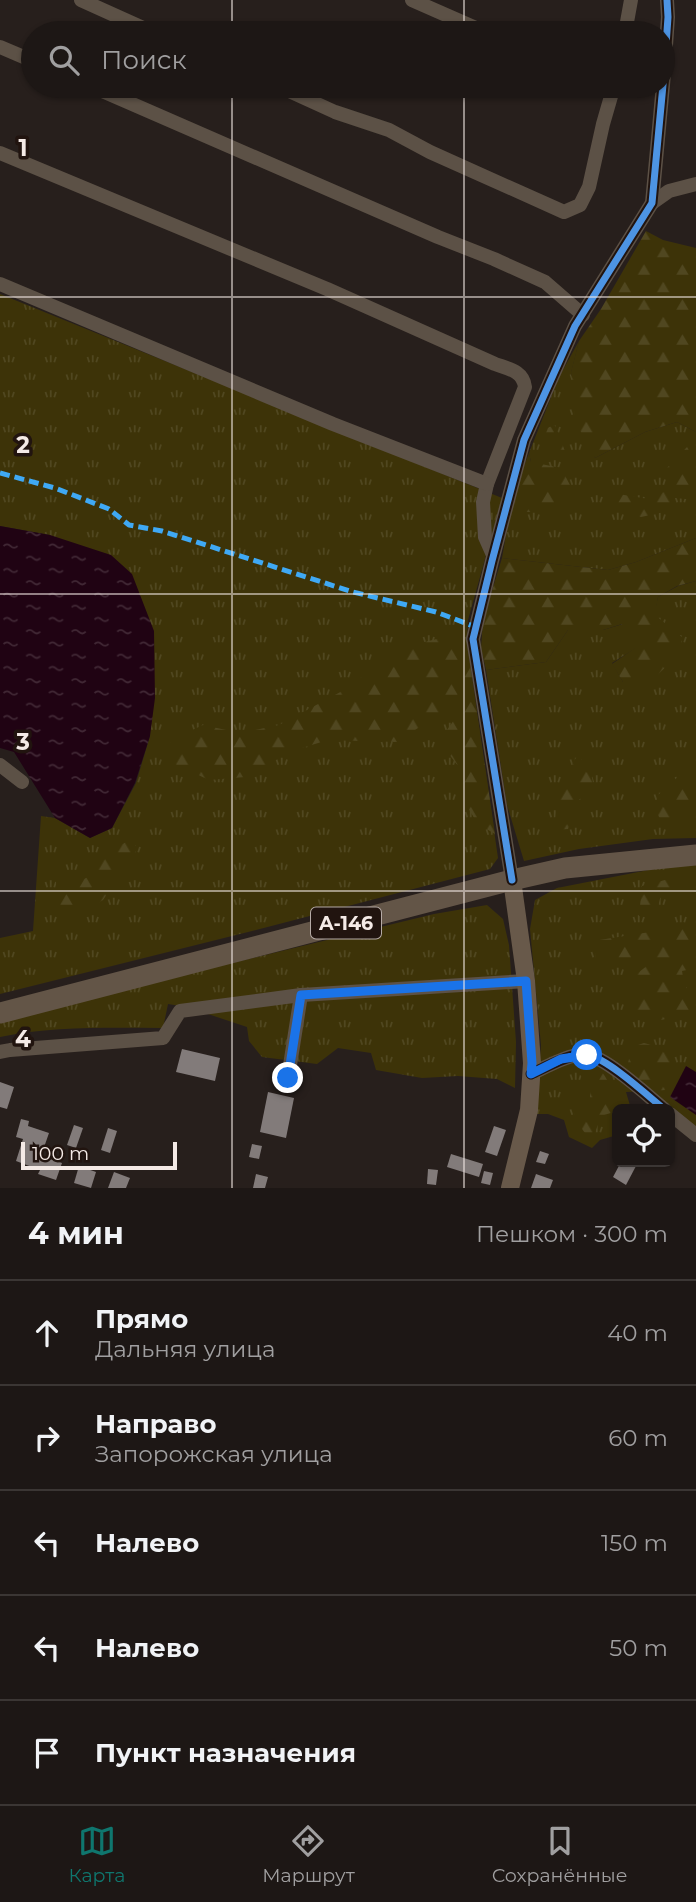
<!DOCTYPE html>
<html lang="ru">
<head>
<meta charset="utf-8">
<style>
	:root { --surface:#1d1715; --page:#25201e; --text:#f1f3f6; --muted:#a09fa0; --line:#3b3634; --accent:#0f766e }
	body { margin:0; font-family:Montserrat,sans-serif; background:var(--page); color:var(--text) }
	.controls { position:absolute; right:21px; bottom:21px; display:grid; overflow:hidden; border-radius:10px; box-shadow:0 2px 5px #0004 }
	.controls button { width:63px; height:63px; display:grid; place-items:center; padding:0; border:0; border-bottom:2px solid var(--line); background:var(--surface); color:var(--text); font:35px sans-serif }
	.scale { position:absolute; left:21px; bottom:18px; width:156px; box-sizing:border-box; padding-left:7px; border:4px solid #f4eae6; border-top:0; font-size:19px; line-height:24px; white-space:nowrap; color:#f4eae6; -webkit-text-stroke:5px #21140f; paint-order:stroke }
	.stop { position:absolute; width:21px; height:21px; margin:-16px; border:5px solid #1a73e8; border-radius:50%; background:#fff }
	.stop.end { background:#1a73e8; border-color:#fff; box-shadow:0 2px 7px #0008 }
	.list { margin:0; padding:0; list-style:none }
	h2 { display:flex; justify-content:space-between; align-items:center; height:91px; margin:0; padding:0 28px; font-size:30px }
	h2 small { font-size:23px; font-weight:400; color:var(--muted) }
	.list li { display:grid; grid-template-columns:46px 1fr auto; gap:21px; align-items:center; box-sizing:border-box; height:105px; padding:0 28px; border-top:2px solid var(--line) }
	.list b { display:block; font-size:26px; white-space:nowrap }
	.list p { margin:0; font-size:23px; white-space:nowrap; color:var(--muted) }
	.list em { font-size:23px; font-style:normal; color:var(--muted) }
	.icon { flex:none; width:38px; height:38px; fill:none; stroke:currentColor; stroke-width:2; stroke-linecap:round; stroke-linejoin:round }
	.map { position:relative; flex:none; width:696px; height:1188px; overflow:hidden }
	.search { position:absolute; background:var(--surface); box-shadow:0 2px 5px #0004; left:21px; right:21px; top:21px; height:77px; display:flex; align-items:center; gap:18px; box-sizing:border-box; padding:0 24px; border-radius:38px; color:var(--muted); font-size:26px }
	.sheet { height:616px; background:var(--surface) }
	nav { display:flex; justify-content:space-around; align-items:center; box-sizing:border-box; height:98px; border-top:2px solid var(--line); background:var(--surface); font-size:19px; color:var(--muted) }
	nav a { display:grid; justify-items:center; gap:4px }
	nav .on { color:var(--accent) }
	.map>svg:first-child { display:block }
	.grass { fill:url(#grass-tufts) }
	.forest { fill:url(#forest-firs) }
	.water { fill:url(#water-ripples) }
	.building { fill:#827b7a }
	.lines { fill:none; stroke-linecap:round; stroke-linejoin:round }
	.minor { stroke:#5c5146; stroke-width:14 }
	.major { stroke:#68594a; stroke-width:18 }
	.highway { stroke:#635547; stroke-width:21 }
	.quiet { stroke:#3fa9f5; stroke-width:5; stroke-dasharray:10 5; stroke-linecap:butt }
	.cycleway-casing { stroke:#21140f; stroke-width:11 }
	.cycleway { stroke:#4d94e3; stroke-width:7 }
	.route { stroke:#1a73e8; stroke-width:9 }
	.grid { fill:none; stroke:#f4eae6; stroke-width:2; stroke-opacity:0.55 }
	.labels { text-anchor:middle; stroke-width:7; stroke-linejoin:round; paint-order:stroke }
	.shield { fill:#21140f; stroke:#b5aaa6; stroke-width:2 }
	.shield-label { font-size:19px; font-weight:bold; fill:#f4eae6 }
	.grid-label { font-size:23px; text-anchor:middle; font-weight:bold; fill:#f4eae6; stroke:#21140f; stroke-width:7; stroke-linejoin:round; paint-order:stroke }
</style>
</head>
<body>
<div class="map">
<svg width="696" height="1188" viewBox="0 0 696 1188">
	<defs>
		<pattern id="grass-tufts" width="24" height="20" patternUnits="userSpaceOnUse" patternTransform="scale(1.75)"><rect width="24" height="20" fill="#3d3308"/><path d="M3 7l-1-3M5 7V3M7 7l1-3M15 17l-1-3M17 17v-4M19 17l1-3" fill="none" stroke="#504720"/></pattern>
		<pattern id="forest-firs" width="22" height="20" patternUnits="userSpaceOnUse" patternTransform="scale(1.75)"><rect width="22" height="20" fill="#3d3308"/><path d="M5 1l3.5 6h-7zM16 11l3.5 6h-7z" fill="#504720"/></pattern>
		<pattern id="water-ripples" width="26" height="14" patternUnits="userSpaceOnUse" patternTransform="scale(1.75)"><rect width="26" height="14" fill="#200313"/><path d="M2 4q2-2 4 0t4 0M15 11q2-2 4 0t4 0" fill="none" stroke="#412835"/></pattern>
	</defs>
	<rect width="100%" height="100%" fill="#271f1c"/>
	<!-- grass -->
	<g class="grass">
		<polygon points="0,294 502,498 468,620 467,644 498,858 490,869 256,930 0,994 0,938 33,931 41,816 55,818 90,838 112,828 136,783 150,736 50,535 0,526"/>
		<polygon points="579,341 571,373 595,458 645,432 677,422 696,432 696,538 636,562 608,570 502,558 510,512 531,512 531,462 529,453 559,377"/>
		<polygon points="696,581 696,838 653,839 579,849 524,861 507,805 486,670 546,662 568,630 603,630 623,624 636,648 612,663 623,682 654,615 658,597 678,586"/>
		<polygon points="674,865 696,865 696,1129 652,1091 626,1092 631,1109 617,1109 617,1135 600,1140 592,1148 569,1137 564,1120 548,1114 536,1114 541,1045 530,929 535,900 557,888"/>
		<path d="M 487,905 L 503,919 L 509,945 L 516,1042 L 515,1088 L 497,1079 L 458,1076 L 422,1078 L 376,1070 L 371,1053 L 338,1048 L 317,1064 L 262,1057 L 249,1041 L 247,1027 L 187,1007 L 168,1004 L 163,1028 C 109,1028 53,1026 0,1037 L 0,1023 L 199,971 L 434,914 Z"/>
	</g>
	<!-- forest -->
	<g class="forest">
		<polygon points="646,231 663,240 696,248 696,432 677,422 645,432 595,458 575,421 571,372 579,341 601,309"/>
		<polygon points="555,425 566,454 555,454 541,446 548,428"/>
		<polygon points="688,446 696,460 696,500 675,498 664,512 641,517 610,508 618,494 655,500 673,482 663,472"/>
		<polygon points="529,453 531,462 561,468 571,487 559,506 531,512 510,512 519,479"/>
		<polygon points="696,538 696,581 677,586 658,597 655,615 683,638 673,660 649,683 623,682 612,664 635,648 622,624 603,630 568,630 546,662 486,670 481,648 483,620 502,558 608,570 636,562"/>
		<polygon points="441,638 467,644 495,834 478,824 465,803 458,766 439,741 457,716 459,693 445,710 397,742 328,740 292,751 245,777 209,780 166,760 171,740 203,725 240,733 279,725 346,689 399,648"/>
		<polygon points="578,755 590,770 595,790 577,801 568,829 554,830 558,795 567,771"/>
		<polygon points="693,768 692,791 696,794 696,823 663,824 658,815 658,795 681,774"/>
		<polygon points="130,840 138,848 103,900 79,915 57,903 56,881 73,883 94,875 106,853"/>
		<polygon points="696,878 696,904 688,894 662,891 655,918 639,916 642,886 665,880"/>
		<polygon points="696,914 696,933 692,937 696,939 696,968 682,971 684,983 695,1004 690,1014 656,1021 633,1011 630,979 652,962 597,964 593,941 682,927"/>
		<polygon points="644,1043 670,1050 673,1076 665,1090 652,1091 638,1078 628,1063 632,1047"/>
		<path d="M 588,1061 C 609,1073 611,1088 617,1111 L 601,1116 L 592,1141 C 581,1128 571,1118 574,1100 L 590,1103 L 590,1088 L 578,1072 Z"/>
	</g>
	<!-- water -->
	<g class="water">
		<polygon points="0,526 50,535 111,555 132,574 154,631 155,698 150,736 135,783 112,828 90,838 55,818 14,752 0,748"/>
		<polygon points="686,1066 696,1072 696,1115 670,1097"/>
	</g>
	<!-- building -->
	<g class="building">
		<polygon points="182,1049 220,1058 215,1081 176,1072"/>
		<polygon points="0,1082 14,1087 7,1109 0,1107"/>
		<polygon points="268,1092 294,1098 286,1138 260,1132"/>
		<polygon points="21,1119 29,1121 28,1126 49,1133 41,1156 62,1163 56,1180 38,1174 40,1170 16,1161 23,1139 16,1137"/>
		<polygon points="74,1125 83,1128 76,1148 67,1145"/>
		<polygon points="494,1126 506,1130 497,1156 485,1152"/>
		<polygon points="108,1128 117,1131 110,1153 101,1150"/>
		<polygon points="252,1144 262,1146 259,1159 249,1157"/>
		<polygon points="540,1151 549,1154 545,1164 536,1162"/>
		<polygon points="451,1154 483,1164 479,1177 447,1167"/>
		<polygon points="621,1162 628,1162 636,1166 626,1185 613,1177"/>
		<polygon points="79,1166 96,1172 91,1188 74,1183"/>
		<polygon points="428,1169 438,1170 436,1185 427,1184"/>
		<polygon points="484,1171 493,1173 490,1185 481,1183"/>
		<polygon points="114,1172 130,1178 126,1188 108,1188"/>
		<polygon points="256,1174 268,1177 265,1188 253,1188"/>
		<polygon points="536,1174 553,1180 550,1188 531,1188"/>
	</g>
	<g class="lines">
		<!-- minor -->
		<g class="minor">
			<polyline points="81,0 154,33"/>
			<polyline points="412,0 487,33"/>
			<polyline points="625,33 631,0"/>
			<polyline points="0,47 33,61"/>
			<polyline points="91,86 438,237 494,259 545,282 583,315"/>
			<polyline points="278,86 335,112 389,130 430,152 564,212 580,205 589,187 603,124 614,86"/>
			<path d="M 0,153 L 327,289 L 495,364 C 509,369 523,371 525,387 L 487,484 L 483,502 L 485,537 L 493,555"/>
			<polyline points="652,203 669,191 696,184"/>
			<polyline points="0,284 333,424 487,484"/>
			<polyline points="0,765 22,782"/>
			<polyline points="512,880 473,639 492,561 524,440 575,326 652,203 664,74 668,17 667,0"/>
			<polyline points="0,1052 10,1050 163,1038 180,1011 301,995 526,981"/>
			<path d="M 531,1074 C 546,1067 572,1052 588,1055 C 608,1059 647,1095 664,1109"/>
			<polyline points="288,1078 301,995"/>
			<polyline points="670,1114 696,1135"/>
		</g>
		<!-- major -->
		<polyline class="major" points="510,1188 529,1110 532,1063 526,981 512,880"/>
		<!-- highway -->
		<polyline class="highway" points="0,1013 512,880 565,868 696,855"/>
		<!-- quiet -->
		<polyline class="quiet" points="0,473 55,488 109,509 129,525 162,531 353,592 436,612 476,627"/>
		<!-- cycleway casing -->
		<g class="cycleway-casing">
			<g id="cycleway">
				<polyline points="512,880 473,639 492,561 524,440 575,326 652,203 664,74 668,17 667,0"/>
				<path d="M 531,1074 C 546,1067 572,1052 588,1055 C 608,1059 647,1095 664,1109"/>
			</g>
		</g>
		<!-- cycleway -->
		<use href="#cycleway" class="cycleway"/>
	</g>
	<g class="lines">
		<!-- route -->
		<polyline class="route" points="288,1078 301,995 526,981 532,1063 531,1074 561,1059 587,1055"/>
	</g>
	<!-- grid -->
	<path class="grid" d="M 232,0 L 232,33M 464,0 L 464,33M 232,86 L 232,1188M 464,86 L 464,1188M 0,297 L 696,297M 0,594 L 696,594M 0,891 L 696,891"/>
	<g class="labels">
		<!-- shield labels -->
		<rect class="shield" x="311" y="907.5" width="70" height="31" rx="5"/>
		<g class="shield-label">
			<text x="346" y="930">А-146</text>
		</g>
	</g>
	<g class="grid-label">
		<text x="23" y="156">1</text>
		<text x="23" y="453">2</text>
		<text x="23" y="750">3</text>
		<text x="23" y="1047">4</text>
	</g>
</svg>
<div class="controls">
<button><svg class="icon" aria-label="locate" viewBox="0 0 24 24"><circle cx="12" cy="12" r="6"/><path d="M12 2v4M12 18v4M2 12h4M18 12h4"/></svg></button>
</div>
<div class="scale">100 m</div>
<div class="stop" style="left:587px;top:1055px"></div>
<div class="stop end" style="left:288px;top:1078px"></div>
<div class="search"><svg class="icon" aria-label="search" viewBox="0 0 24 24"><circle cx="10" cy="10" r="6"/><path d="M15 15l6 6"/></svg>Поиск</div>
</div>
<section class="sheet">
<h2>4 мин<small>Пешком · 300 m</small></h2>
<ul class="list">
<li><svg class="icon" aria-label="ahead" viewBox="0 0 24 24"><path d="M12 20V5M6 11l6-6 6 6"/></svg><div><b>Прямо</b><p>Дальняя улица</p></div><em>40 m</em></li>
<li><svg class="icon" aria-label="right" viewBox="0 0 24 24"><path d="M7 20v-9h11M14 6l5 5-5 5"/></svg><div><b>Направо</b><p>Запорожская улица</p></div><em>60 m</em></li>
<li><svg class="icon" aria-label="left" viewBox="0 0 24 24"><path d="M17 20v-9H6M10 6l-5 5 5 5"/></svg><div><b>Налево</b></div><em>150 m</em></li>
<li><svg class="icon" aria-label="left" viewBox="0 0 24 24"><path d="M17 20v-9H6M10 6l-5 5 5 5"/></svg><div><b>Налево</b></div><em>50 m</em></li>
<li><svg class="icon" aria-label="arrive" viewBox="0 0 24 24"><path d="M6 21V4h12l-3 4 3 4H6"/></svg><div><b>Пункт назначения</b></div></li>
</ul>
</section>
<nav>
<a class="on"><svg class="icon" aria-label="map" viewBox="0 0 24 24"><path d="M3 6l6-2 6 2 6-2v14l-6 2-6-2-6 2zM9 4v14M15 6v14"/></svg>Карта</a>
<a><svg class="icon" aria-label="directions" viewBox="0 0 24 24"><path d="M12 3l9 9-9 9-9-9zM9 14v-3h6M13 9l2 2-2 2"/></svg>Маршрут</a>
<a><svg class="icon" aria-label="saved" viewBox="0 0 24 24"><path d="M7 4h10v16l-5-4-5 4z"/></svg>Сохранённые</a>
</nav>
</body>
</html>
